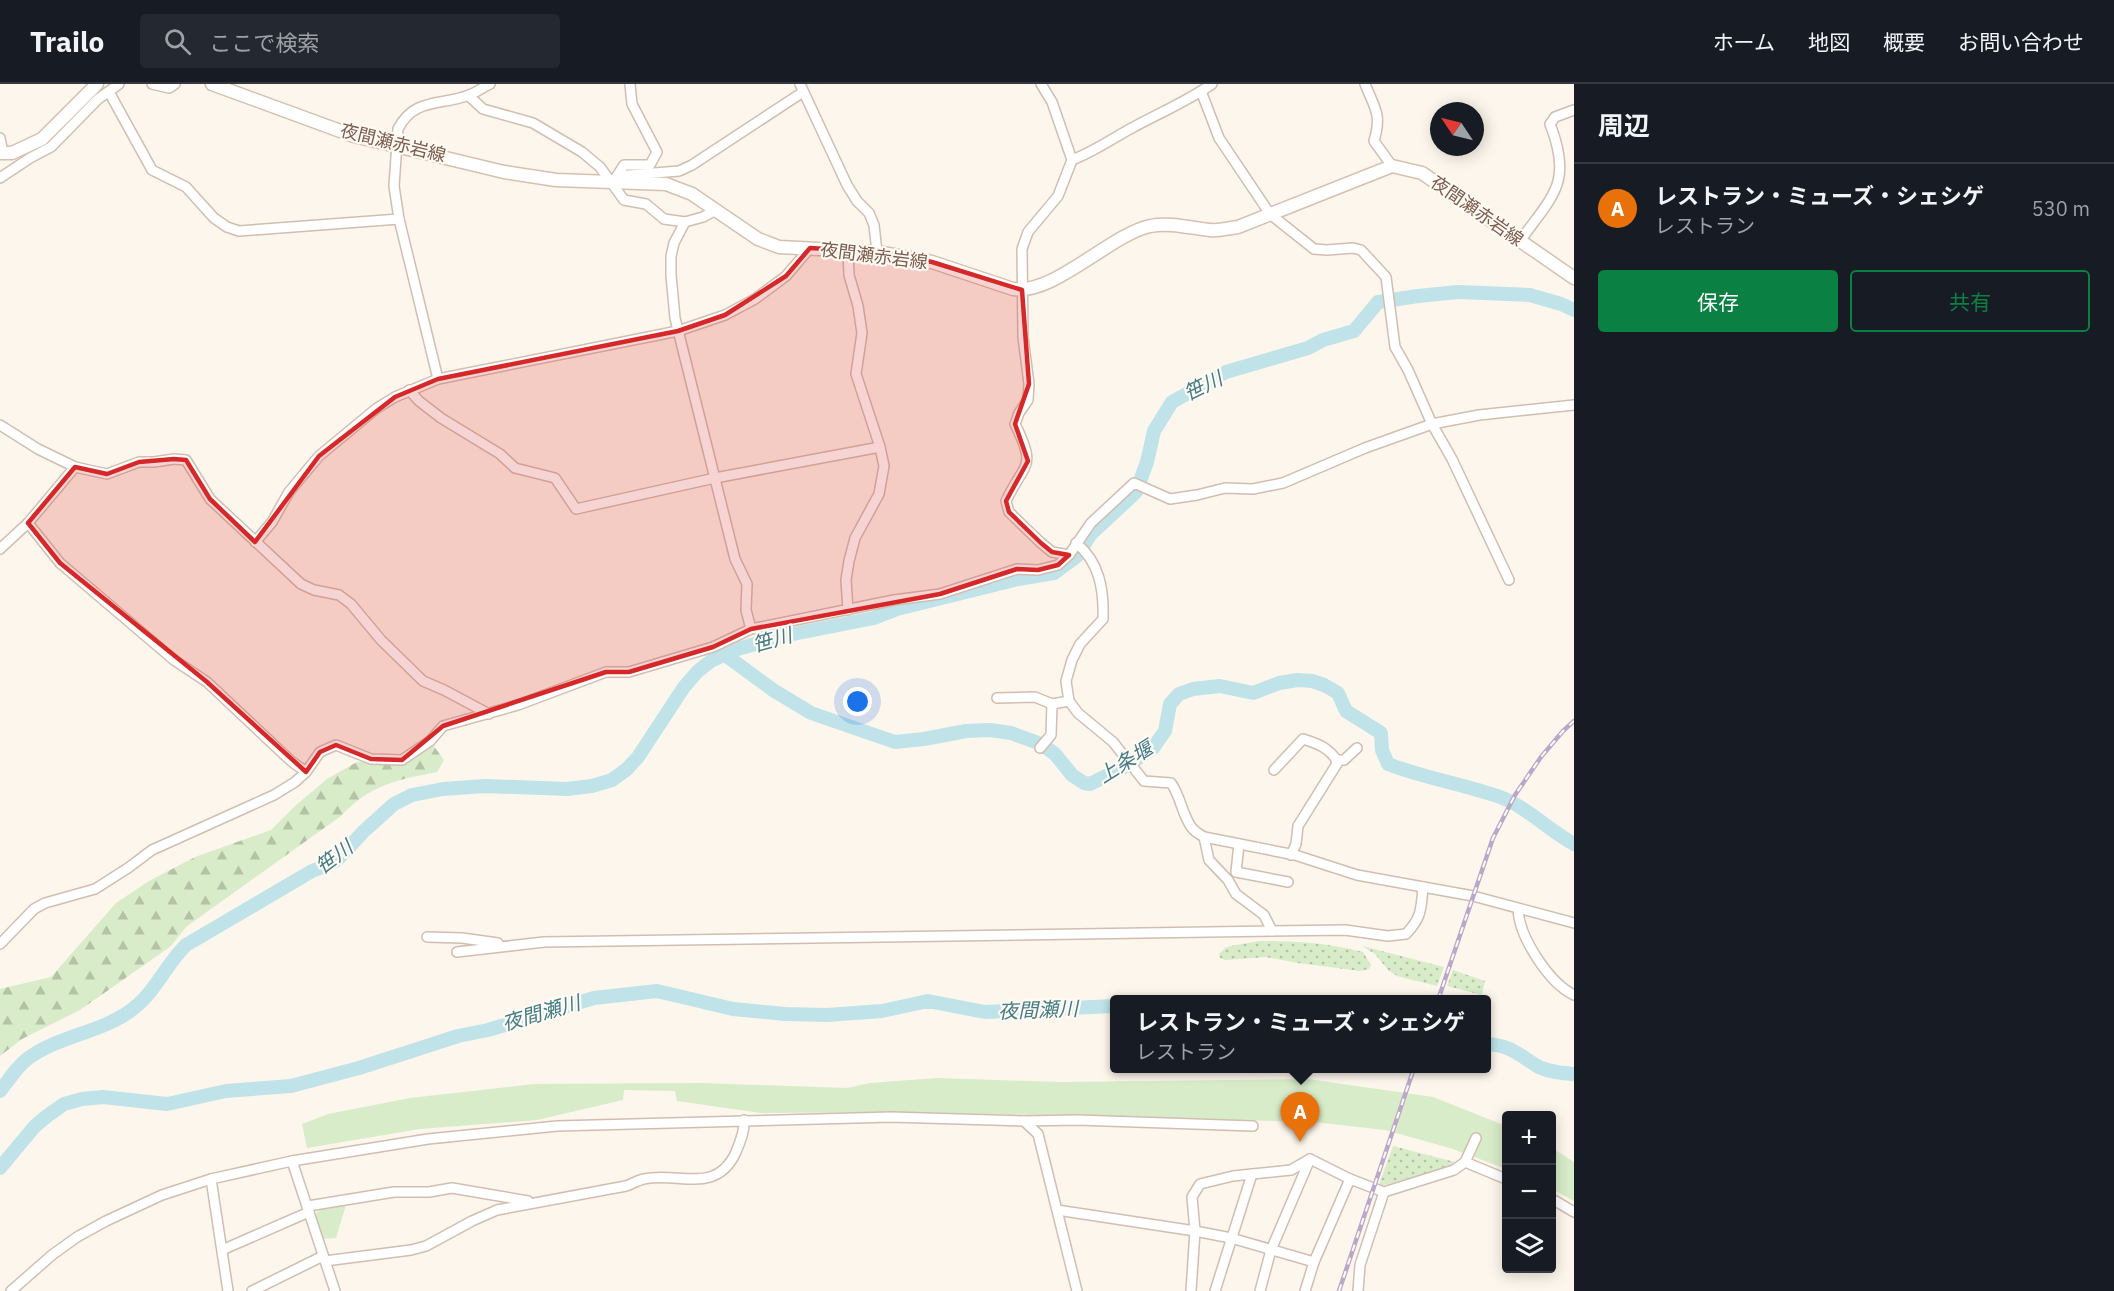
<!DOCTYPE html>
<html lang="ja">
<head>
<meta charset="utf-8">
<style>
	:root { --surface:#171b24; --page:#242831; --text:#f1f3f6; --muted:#9ea1a6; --line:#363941; --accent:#0b8043 }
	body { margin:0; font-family:"IBM Plex Sans","Noto Sans JP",sans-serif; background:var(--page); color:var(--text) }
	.controls { position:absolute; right:18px; bottom:18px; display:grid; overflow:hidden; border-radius:6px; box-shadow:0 3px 15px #0003 }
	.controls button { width:54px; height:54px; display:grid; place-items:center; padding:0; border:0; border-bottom:2px solid var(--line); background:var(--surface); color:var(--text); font:30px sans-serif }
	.compass { position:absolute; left:1430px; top:18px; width:54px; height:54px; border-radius:50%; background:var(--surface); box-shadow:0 3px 15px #0003; rotate:305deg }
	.you { position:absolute; left:858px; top:618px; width:21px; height:21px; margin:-15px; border:4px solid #fff; border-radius:50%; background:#1a73e8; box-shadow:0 0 0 9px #1a73e833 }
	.badge { display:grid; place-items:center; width:39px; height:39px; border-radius:50%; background:var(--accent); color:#fff; font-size:20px; font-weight:700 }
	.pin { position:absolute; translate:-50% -50px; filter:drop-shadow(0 2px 3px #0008) }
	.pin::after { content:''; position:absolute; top:32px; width:21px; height:18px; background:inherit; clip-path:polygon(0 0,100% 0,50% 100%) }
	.popup { position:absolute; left:1110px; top:911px; width:381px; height:78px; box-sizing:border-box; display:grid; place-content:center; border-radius:6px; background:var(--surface); filter:drop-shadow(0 2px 4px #0005); font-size:20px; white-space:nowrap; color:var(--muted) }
	.popup b { font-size:22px; color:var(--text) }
	.popup::after { content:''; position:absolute; left:50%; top:100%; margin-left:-12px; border:12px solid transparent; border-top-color:var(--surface) }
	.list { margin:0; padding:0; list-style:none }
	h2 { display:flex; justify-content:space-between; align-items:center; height:78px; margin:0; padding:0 24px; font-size:26px }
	h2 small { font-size:20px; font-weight:400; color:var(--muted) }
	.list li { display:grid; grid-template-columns:39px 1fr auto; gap:18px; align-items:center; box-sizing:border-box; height:90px; padding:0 24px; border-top:2px solid var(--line) }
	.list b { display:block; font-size:22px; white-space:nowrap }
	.list p { margin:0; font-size:20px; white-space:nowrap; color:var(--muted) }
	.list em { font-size:20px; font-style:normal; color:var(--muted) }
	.actions { display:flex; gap:12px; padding:18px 24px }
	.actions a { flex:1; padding:14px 0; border:2px solid var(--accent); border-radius:6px; text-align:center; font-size:21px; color:var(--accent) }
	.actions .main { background:var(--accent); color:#fff }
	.icon { flex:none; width:33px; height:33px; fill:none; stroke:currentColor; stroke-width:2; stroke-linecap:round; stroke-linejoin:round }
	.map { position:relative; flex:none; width:1574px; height:1207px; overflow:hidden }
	header { display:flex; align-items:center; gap:36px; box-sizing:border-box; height:84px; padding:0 30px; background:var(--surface); border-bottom:2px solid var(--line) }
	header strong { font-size:28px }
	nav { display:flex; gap:33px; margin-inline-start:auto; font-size:21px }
	.search { width:420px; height:54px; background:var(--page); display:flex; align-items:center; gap:15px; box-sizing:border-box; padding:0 21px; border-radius:6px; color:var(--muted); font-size:22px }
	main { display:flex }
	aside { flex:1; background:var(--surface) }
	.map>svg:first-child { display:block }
	.grass { fill:url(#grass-dots) }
	.forest { fill:url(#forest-firs) }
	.green { fill:#d8ecc9 }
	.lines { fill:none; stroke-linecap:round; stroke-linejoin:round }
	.river { stroke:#bfe3e8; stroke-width:14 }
	.minor-casing { stroke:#d1beb0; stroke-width:12 }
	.secondary-casing { stroke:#d6c0b0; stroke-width:15 }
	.minor { stroke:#fff; stroke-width:9 }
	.secondary { stroke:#fff; stroke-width:12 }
	.rail-casing { stroke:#b9a8c9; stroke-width:4.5 }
	.rail { stroke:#fffaf3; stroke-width:2; stroke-dasharray:7; stroke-linecap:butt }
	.marked { fill:#d62828; fill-opacity:0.2; stroke:#d62828; stroke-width:4.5; stroke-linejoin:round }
	.labels { text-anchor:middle; stroke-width:4.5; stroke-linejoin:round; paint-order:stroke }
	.street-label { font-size:18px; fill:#7a5c4d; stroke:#fffaf3 }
	.water-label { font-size:20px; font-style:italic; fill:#437c86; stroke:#fffaf3 }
</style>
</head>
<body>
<header>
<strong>Trailo</strong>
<div class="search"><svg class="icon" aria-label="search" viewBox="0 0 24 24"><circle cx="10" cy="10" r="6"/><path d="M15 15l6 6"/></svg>ここで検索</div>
<nav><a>ホーム</a><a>地図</a><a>概要</a><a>お問い合わせ</a></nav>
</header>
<main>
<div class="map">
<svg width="1574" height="1207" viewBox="0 0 1574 1207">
	<defs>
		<pattern id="grass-dots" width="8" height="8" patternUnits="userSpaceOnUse" patternTransform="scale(1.5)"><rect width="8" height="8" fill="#d8ecc9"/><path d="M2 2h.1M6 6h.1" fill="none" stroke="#b4c2a5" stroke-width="1.8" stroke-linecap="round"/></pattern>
		<pattern id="forest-firs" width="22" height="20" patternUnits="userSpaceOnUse" patternTransform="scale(1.5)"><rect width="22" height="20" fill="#d8ecc9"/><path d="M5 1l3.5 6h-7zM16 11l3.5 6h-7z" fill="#b4c2a5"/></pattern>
	</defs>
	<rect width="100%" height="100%" fill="#fdf6ec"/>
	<!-- grass -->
	<g class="grass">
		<path d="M 1259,857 C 1295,857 1328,859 1363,868 L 1371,881 L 1369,885 L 1360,887 L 1298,879 L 1266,873 L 1225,876 L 1220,874 L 1219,870 L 1225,864 L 1231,862 Z"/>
		<polygon points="1362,862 1444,883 1437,902 1397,892 1388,886 1375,870"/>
		<polygon points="1453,886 1485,897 1482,911 1447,902"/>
		<polygon points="1393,1062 1455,1078 1457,1080 1378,1103"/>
	</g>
	<!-- forest -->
	<path class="forest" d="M 433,661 L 444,676 L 437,688 C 397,696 371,700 341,732 L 186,843 L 171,862 L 80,926 L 22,955 L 0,972 L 0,905 L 51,893 L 116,819 L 149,797 L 195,773 L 271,746 L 295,722 L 327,695 L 357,678 L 399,679 Z"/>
	<!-- green -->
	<g class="green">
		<polygon points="937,994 1059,998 1308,995 1433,1013 1506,1042 1506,1085 1450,1064 1385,1046 1314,1038 910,1028 761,1029 677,1017 675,1007 624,1006 623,1016 537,1036 420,1045 307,1064 302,1040 328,1030 410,1014 534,1000 701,999 847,1004 870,999"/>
		<polygon points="1552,1064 1574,1078 1574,1117 1552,1105"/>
		<polygon points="346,1121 336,1154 321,1155 315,1131 321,1124"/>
	</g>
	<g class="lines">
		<!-- river -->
		<g class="river">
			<path d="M 724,570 L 773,606 L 811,629 L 895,658 L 924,655 L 966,647 L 990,646 L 1011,649 L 1041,660 L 1055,670 L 1072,691 L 1084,699 L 1090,700 L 1130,680 L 1153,664 L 1165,647 L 1170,620 L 1179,610 L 1193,605 L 1220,602 L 1253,609 L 1279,599 L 1298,596 L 1312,597 L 1324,601 L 1338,609 L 1346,627 L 1381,649 L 1382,666 L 1388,680 C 1424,694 1463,700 1500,713 C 1527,723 1548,746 1574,760"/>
			<path d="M 1486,960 C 1510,961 1518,970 1537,982 C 1548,988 1562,989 1574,990"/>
			<path d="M 0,1007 C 8,997 16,984 26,976 C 54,953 100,949 130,927 C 155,910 165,881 186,861 L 312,787 L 328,781 L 338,775 L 364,747 L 394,720 L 412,711 L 443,705 L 485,702 L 567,705 L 592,702 L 612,696 L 627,685 L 638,673 L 684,603 L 698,587 L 711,577 L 734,566 L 783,552 L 874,534 L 897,525 L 1018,495 L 1054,489 L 1077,472 L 1090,451 L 1136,408 L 1147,378 L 1154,347 L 1172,318 L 1226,288 L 1308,264 L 1323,256 L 1354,247 L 1378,218 L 1418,212 L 1458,208 L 1530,211 L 1561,220 L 1574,226"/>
			<polyline points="0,1084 35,1042 47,1032 64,1020 82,1015 103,1013 167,1020 226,1007 291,1002 359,984 458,952 488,946 594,914 657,907 733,925 785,930 827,931 882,927 928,917 985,928 1114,922"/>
		</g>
		<!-- minor casing -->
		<g class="minor-casing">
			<g id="minor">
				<polyline points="152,0 169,4 175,0"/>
				<polyline points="800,0 847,101 857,117 869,129 874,141 877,168"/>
				<path d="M 1041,0 L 1052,18 L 1072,76 L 1058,112 L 1028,148 L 1022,165 L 1023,253 L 1029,300 L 1028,316 L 1019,329 L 1015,340 C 1037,385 1025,377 1006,417 L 1009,428 L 1041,459 L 1052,468 L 1069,471"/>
				<path d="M 1365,0 C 1375,25 1382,30 1374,57 L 1392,82"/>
				<polyline points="1201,7 1219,54 1270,130 1314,165 1327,166 1353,164 1361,166 1386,193 1395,263 1408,286 1432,340 1452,375 1509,496"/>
				<polyline points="109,8 152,86 186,103 214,134 227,143 239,147 399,135"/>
				<polyline points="469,12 483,25 533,39 582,68 600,83 624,116 646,120 664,135 685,138 703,133 716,126"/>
				<polyline points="0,54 3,69"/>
				<path d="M 1072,76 C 1093,68 1110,56 1130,45 C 1157,30 1186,18 1212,0"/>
				<polyline points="617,92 624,81 650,81 657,68 632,20 630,0"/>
				<polyline points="0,94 30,74 51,63 98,15 119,0"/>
				<polyline points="612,99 617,92 679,87 692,81 803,8"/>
				<polyline points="685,138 674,159 671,172 671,191 675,234 735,475 747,500 746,526 751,545"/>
				<path d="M 1520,157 C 1553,111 1573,99 1550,40 L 1555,33 L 1574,26"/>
				<polyline points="848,167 849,191 858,222 862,249 856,290 880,363 884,382 879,410 855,454 849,477 846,496 848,526"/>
				<path d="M 438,295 L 399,135 L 394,102 L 398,45 C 414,13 442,22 469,11 C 476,9 483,3 490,0"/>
				<polyline points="409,306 419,317 441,334 500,370 515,384 555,394 576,425 715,394 880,363"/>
				<polyline points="0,341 38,365 75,383 107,390 139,378 154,378 174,375 186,376 210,415 301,500 314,506 339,511 351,520 381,556 423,597 444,606 489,630"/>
				<polyline points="28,439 60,479 174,576 207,598 291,677 306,688"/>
				<polyline points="255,458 272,438 289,408 319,372 377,324 395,313 438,295 678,247 725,231 755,215 786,192 810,164"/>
				<path d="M 1076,459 C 1100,478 1104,507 1103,535 L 1080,560 L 1072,576 L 1066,597 L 1069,617 L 1078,629 L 1113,658 L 1144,697 L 1171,699 C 1181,713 1182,731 1192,744 C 1195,748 1201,751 1204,753 L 1295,771 L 1357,791 L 1473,812 L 1574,839"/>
				<polyline points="0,465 28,439 75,383"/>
				<polyline points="997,614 1035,613 1052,620"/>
				<polyline points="1040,664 1051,651 1052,620 1069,617"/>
				<polyline points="1336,676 1344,676 1357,664"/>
				<path d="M 1274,686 L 1303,655 C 1319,660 1329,664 1338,678 L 1298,742 L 1296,760 L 1291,771"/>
				<polyline points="1204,753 1209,776 1228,796 1236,810 1264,831 1272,847"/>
				<polyline points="1239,760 1236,788 1288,798"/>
				<path d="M 1518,825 C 1519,853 1549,899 1574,911"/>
				<polyline points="427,853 462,854 498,859"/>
				<polyline points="0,860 34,825 45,819 95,805 128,784 152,766 274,711 295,698 306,688 320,668 336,661 371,675 402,676 430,657 443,642 518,621 606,588 629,588 713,563 751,545 894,516 940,510 1017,485 1038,486 1058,481 1069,471 1091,439 1134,399 1170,415 1197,411 1225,404 1253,405 1283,399 1365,364 1432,340 1479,331 1574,321"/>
				<path d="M 457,868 L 544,858 L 1345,846 L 1388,852 L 1406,850 C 1422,833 1421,825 1423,803"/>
				<polyline points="1024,1037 1077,1036 1253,1042"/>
				<polyline points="292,1077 335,1207"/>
				<polyline points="1465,1078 1506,1095"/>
				<polyline points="211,1095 228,1207"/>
				<polyline points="1552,1115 1574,1128"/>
				<polyline points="308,1122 394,1108 429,1108 452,1104 528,1117"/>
				<polyline points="1057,1126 1195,1147 1231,1154 1314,1178"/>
				<polyline points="222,1166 309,1128"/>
				<path d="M 325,1177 L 411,1166 L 426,1162 L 472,1137 L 497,1126 L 626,1102 C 632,1100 638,1096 644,1095 C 677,1087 716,1112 736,1068 C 740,1058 745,1047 744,1036"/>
				<polyline points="11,1207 52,1171 77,1153 106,1137 162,1111 211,1095 292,1077 428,1055 557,1042 891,1033 1024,1037 1038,1050 1077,1207"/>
				<polyline points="252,1207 323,1172"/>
				<polyline points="1191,1207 1195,1147 1192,1113 1200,1100 1233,1092 1291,1086 1310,1075 1350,1095 1384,1108 1454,1086 1465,1078 1476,1054"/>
				<polyline points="1215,1207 1252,1090"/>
				<polyline points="1260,1207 1271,1166 1310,1075"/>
				<polyline points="1305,1207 1314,1178 1350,1095"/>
				<polyline points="1358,1207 1360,1181 1384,1108"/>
			</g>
		</g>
		<!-- secondary casing -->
		<g class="secondary-casing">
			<g id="secondary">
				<path d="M 212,0 L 354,52 L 504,88 L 556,96 L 666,100 L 692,110 L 758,155 L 779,163 L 877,168 L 932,178 L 1013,205 C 1054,211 1110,151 1150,142 C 1171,138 1190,144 1210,146 C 1219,147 1229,144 1238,143 L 1392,82 L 1422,89 L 1574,194"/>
				<polyline points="0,69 12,69 42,55 97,0"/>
			</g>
		</g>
		<!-- minor -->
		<use href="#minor" class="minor"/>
		<!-- secondary -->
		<use href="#secondary" class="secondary"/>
		<!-- rail casing -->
		<g class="rail-casing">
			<g id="rail">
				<polyline points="1438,916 1493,754 1515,711 1541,673 1563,647 1574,637"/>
				<polyline points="1339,1207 1414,984"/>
			</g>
		</g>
		<!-- rail -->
		<use href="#rail" class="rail"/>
	</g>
	<!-- marked area -->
	<path class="marked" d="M 810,164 L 877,168 L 932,178 L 1022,206 L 1029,300 L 1015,340 L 1028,377 L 1006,417 L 1009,428 L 1041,459 L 1052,468 L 1069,471 L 1058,481 L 1038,486 L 1017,485 L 940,510 L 751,545 L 713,563 L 629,588 L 606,588 L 443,642 L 402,676 L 371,675 L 336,661 L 320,668 L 306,688 L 207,598 L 60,479 L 28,439 L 75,383 L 107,390 L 139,378 L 174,375 L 186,376 L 210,415 L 255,458 L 319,372 L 395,313 L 438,295 L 678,247 L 725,231 L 786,192 Z"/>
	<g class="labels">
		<!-- street labels -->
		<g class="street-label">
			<text transform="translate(393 59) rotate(14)" y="6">夜間瀬赤岩線</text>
			<text transform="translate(1477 127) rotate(35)" y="6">夜間瀬赤岩線</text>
			<text transform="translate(874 172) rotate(7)" y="6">夜間瀬赤岩線</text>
		</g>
		<!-- water labels -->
		<g class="water-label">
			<text transform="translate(1203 302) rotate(-26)" y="7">笹川</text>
			<text transform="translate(772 556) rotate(-16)" y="7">笹川</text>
			<text transform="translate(1125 678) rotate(-32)" y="7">上条堰</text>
			<text transform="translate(334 773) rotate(-37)" y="7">笹川</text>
			<text transform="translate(1038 926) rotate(-2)" y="7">夜間瀬川</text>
			<text transform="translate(541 929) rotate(-16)" y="7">夜間瀬川</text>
		</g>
	</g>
</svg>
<div class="controls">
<button>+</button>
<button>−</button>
<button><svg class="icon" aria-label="layers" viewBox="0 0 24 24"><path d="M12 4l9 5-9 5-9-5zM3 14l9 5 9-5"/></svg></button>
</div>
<svg class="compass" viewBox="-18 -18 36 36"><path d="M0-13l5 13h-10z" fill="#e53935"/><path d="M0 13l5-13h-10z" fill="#9ea1a6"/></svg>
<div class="you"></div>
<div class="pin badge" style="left:1300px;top:1058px;background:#e8710a">A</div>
<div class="popup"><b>レストラン・ミューズ・シェシゲ</b>レストラン</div>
</div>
<aside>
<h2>周辺<small></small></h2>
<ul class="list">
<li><span class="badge" style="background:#e8710a">A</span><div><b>レストラン・ミューズ・シェシゲ</b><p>レストラン</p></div><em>530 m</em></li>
</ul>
<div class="actions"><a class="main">保存</a><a>共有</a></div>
</aside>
</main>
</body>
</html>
